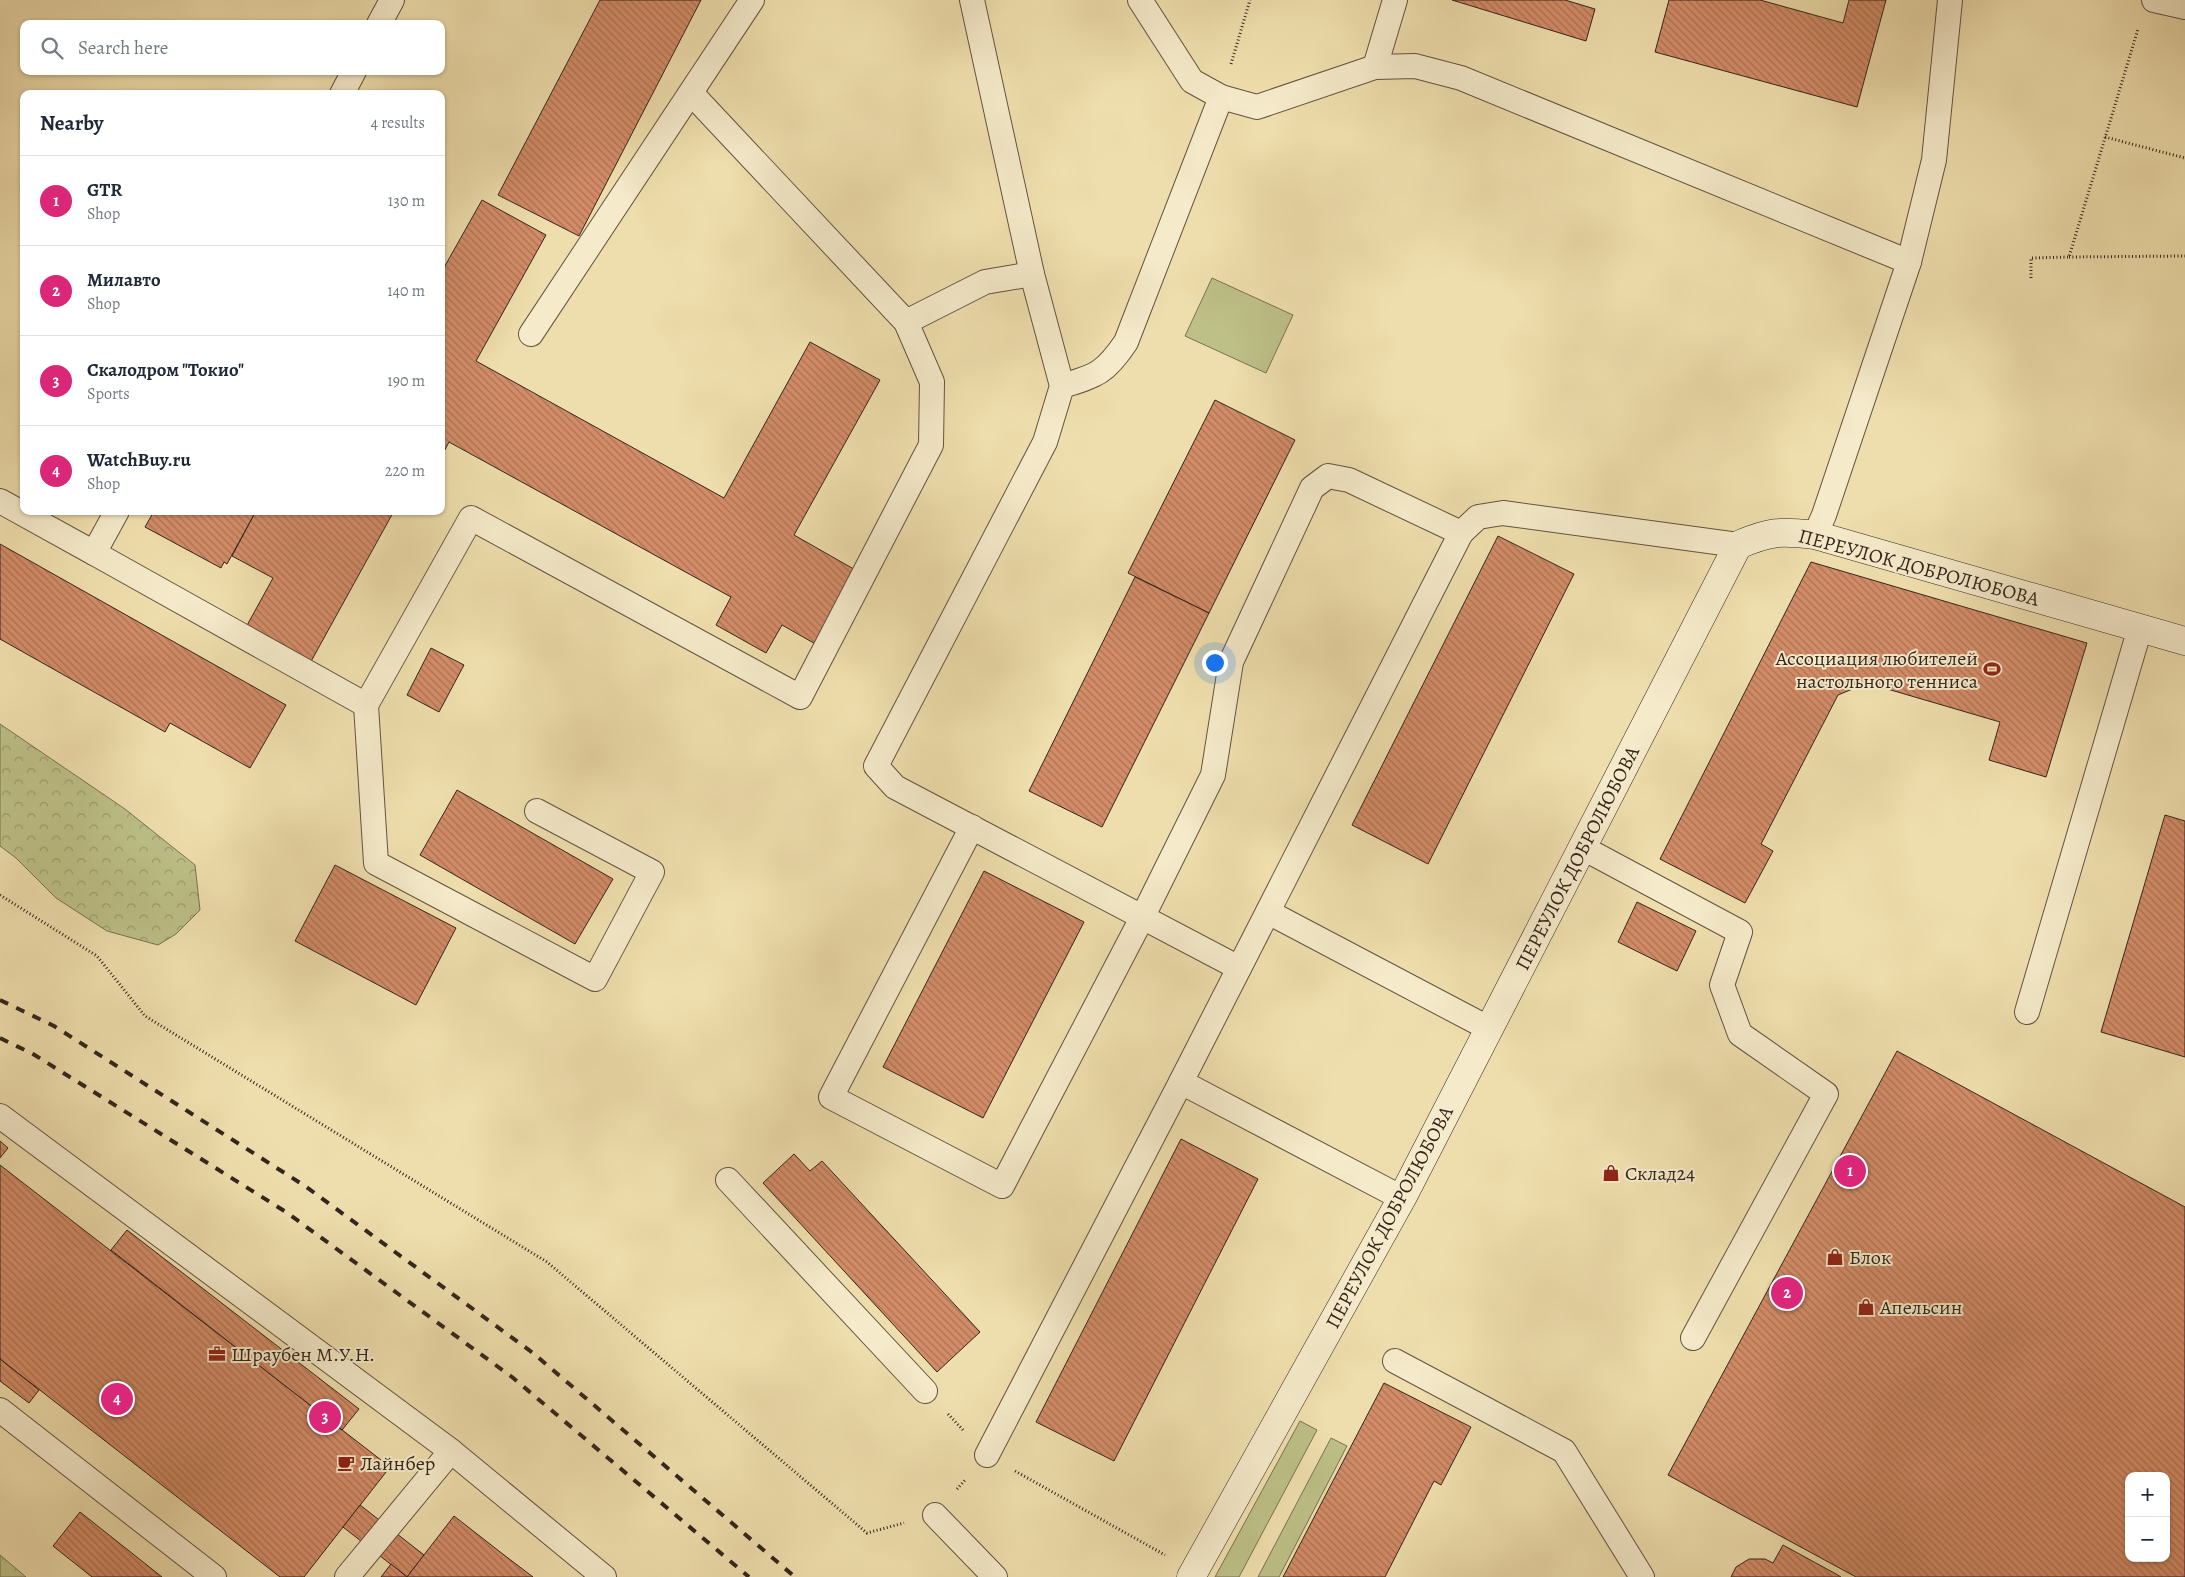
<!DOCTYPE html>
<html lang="en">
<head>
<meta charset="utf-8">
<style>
	:root { --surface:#fff; --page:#f2f2f3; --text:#1f2937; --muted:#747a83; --line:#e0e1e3; --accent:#db2777 }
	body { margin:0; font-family:Alegreya,serif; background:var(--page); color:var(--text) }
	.controls { position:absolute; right:15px; bottom:15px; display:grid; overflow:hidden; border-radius:10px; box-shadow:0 1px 4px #0004 }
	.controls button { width:45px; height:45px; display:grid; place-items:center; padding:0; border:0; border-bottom:1px solid var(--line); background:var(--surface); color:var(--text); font:25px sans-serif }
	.you { position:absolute; left:1214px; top:662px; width:18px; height:18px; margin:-12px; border:4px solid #fff; border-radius:50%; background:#1a73e8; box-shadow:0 0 0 8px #1a73e833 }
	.badge { display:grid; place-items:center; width:32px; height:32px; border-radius:50%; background:var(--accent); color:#fff; font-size:16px; font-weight:700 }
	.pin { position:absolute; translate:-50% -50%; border:2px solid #fff; box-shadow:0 1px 5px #0006 }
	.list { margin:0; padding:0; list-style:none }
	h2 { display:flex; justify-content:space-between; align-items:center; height:65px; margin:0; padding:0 20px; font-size:21px }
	h2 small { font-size:16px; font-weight:400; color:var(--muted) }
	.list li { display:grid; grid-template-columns:32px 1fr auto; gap:15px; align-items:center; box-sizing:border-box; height:90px; padding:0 20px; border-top:1px solid var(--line) }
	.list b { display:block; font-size:19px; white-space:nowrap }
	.list p { margin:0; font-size:16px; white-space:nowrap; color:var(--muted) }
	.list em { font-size:16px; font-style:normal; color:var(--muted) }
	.icon { flex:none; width:28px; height:28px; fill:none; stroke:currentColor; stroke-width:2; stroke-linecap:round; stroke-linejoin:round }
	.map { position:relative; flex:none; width:2185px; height:1577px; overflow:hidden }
	.search { position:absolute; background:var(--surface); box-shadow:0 1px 4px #0004; left:20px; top:20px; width:425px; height:55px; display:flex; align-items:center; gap:12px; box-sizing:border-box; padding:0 18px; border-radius:10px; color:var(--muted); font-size:19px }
	.panel { position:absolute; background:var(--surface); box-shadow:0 1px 4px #0004; left:20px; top:90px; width:425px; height:425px; border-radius:10px }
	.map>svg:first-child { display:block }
	.green { fill:#bdc087; stroke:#787252 }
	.forest { fill:url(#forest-crowns); stroke:#787252 }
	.building { fill:url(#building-back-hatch); stroke:#33251d; fill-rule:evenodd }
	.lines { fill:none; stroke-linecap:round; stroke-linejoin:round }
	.lane-casing { stroke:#625341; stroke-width:26 }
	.secondary-casing { stroke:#33251d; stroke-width:29 }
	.path { stroke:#33251d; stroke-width:3; stroke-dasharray:1 2.5; stroke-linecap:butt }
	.lane { stroke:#f5eaca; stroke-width:24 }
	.secondary { stroke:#f5eaca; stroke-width:28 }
	.rail { stroke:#33251d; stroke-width:4; stroke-dasharray:9 9; stroke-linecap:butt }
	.labels { text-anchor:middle; stroke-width:4; stroke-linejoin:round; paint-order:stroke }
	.street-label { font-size:20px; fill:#33251d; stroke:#f5eaca }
	.poi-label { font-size:20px; fill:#33251d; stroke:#f5eaca; text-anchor:start }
</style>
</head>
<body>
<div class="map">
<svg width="2185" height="1577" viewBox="0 0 2185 1577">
	<defs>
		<pattern id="forest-crowns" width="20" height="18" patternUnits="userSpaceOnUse" patternTransform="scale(1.25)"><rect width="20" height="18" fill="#bdc087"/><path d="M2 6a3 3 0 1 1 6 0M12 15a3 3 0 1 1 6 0" fill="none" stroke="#9a9c6e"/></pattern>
		<pattern id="building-back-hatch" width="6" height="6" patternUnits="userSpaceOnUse" patternTransform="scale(1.25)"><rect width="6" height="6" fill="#d38c68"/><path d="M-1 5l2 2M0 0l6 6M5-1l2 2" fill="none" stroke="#ac7255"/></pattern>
	</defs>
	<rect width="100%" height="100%" fill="#efdead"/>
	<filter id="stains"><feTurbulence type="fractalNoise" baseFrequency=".004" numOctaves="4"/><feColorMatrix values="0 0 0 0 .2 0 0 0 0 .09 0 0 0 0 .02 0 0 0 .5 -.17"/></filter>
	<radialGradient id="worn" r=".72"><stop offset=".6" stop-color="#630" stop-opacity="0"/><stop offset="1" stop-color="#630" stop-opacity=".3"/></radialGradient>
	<!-- green -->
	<g class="green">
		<polygon points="1212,278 1293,315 1266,373 1185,336"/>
		<polygon points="1300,1421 1317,1430 1239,1577 1215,1577"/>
		<polygon points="1331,1438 1347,1446 1279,1577 1258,1577"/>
	</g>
	<!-- forest -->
	<g class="forest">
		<polygon points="0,724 125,809 195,865 200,910 176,934 158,945 107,931 56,898 16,858 0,846"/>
		<polygon points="0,1555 26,1577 0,1577"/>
	</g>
	<!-- building -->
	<g class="building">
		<polygon points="600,0 701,0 579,236 498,195"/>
		<polygon points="1452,0 1565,0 1595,9 1586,41"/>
		<polygon points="1669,0 1760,0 1843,23 1849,0 1886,0 1857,107 1655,52"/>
		<polygon points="482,200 546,235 476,361 724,498 810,342 880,380 794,535 859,572 819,646 782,625 766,653 716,625 731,597 449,442 441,457 441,273"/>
		<polygon points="1215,400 1295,440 1209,613 1128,573"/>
		<polygon points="154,511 256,511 227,564 224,562 221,568 145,527"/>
		<polygon points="256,511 394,511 309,665 245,629 273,578 232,556"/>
		<polygon points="1498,536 1574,574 1428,864 1352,825"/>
		<polygon points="0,544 286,705 250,768 170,723 165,732 0,639"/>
		<polygon points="1811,562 2087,643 2046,777 1989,760 2000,722 1867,683 1838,695 1761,844 1773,851 1745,903 1660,859"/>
		<polygon points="1135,577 1209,613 1102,827 1029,791"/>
		<polygon points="431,648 464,665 439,712 407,695"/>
		<polygon points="457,790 613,879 575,944 420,855"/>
		<polygon points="2165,815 2185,821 2185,1057 2101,1032"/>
		<polygon points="335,865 456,928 416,1005 295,941"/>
		<polygon points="984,871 1084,922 983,1118 883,1067"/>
		<polygon points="1637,902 1696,931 1677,971 1618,942"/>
		<path d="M 1897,1051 L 2185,1207 L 2185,1577 L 1856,1577 L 1668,1475 ZM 2129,1476 L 2166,1476 L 2166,1558 L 2129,1558 Z"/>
		<polygon points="1181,1139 1258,1179 1114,1461 1036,1422"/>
		<polygon points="0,1141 8,1148 0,1158"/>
		<polygon points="794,1154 810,1171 822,1161 980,1332 937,1372 763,1183"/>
		<polygon points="0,1165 390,1467 304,1577 280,1577 0,1359"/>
		<polygon points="127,1230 359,1409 342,1430 111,1250"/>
		<polygon points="0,1359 39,1390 29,1403 0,1381"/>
		<polygon points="1384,1383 1471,1427 1441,1485 1434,1481 1385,1577 1283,1577"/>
		<polygon points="360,1505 424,1555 407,1577 343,1527"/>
		<polygon points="80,1512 162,1577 92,1577 53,1546"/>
		<polygon points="454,1516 504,1555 533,1577 407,1577"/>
		<polygon points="1783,1545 1836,1574 1841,1577 1731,1577 1736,1567 1749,1559 1765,1559 1773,1563"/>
		<polygon points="391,1564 407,1577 381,1577"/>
	</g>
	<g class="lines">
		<!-- lane casing -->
		<g class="lane-casing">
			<g id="lane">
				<polyline points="972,0 1032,274 1062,386 1045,442 876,766 895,787 1239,968"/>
				<polyline points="1140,0 1192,81 1221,97 1257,107 1375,67 1415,66 1461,78 1909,262 1824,515 1815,535"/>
				<polyline points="2154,0 2185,7"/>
				<polyline points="379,24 392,0"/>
				<polyline points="1375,67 1395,0"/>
				<polyline points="342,94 354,71"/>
				<polyline points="1909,262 1934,160 1950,0"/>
				<polyline points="906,322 985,282 1032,274"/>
				<polyline points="531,334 752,0"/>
				<path d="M 1062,386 C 1097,376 1106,372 1126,342 L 1221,97"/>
				<polyline points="0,501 94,553 117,511"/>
				<polyline points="94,553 366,705 471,518 800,697 931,445 932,382 906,322 691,93"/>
				<polyline points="366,705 376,863 595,979 652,872 537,811"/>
				<polyline points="972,827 831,1097 1002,1186 1143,916 1213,775 1231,662 1312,488 1328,476 1349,480 1461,533"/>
				<polyline points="1583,848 1740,932 1722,985 1740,1034 1826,1094 1693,1338"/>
				<polyline points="1268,912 1488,1028"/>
				<polyline points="2027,1012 2140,628"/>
				<polyline points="1181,1082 1461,533 1478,517 1503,513 1738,545"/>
				<polyline points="0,1116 451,1451 604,1577"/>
				<polyline points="728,1180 925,1391"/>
				<polyline points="1395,1361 1564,1451 1642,1577"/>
				<polyline points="0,1410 214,1577"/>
				<polyline points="987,1455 1181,1082 1402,1198"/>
				<polyline points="935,1515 995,1577"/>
				<polyline points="347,1577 451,1451"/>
			</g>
		</g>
		<!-- secondary casing -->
		<g class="secondary-casing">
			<path id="secondary" d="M 1191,1577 L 1402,1198 L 1738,545 C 1771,531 1780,531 1815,535 L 2185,641"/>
		</g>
		<!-- path -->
		<g class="path">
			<polyline points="1231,64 1250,0"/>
			<polyline points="2105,137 2185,158"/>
			<polyline points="2069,257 2185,256"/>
			<polyline points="2031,278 2031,258 2069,257 2138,29"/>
			<polyline points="0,895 97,956 145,1016 547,1262 867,1533 904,1523"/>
			<polyline points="948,1414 963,1430"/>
			<polyline points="1015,1471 1165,1555"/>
			<polyline points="957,1489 966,1479"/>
		</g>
		<!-- lane -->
		<use href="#lane" class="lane"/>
		<!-- secondary -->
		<use href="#secondary" class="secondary"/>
		<!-- rail -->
		<g class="rail">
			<polyline points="0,1000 54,1026 305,1186 533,1353 795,1577"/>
			<polyline points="0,1038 33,1054 286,1212 512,1377 749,1577"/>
		</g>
	</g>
	<!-- icons -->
	<defs>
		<g id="stadium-bare" transform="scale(1.35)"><path d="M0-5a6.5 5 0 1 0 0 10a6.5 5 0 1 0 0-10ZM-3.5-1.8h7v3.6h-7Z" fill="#8f2418" stroke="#f5eaca" stroke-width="2.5" paint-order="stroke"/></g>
		<g id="shop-bare" transform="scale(1.35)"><path d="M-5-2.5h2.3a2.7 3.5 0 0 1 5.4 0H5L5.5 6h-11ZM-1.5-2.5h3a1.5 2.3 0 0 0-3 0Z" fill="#8f2418" stroke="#f5eaca" stroke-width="2.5" paint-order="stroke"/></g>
		<g id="office-bare" transform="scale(1.35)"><path d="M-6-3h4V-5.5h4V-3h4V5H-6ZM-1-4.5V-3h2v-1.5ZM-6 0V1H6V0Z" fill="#8f2418" stroke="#f5eaca" stroke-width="2.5" paint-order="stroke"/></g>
		<g id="cafe-bare" transform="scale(1.35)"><path d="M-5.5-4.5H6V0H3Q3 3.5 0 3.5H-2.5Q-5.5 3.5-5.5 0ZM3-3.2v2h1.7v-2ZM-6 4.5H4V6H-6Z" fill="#8f2418" stroke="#f5eaca" stroke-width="2.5" paint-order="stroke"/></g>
	</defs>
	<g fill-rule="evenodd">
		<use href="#stadium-bare" x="1992" y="669"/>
		<use href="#shop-bare" x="1611" y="1173"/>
		<use href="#shop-bare" x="1835" y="1257"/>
		<use href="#shop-bare" x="1866" y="1307"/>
		<use href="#office-bare" x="217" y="1354"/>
		<use href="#cafe-bare" x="346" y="1463"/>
	</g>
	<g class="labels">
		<!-- street labels -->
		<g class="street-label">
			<text transform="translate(1919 567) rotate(15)" y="7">ПЕРЕУЛОК ДОБРОЛЮБОВА</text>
			<text transform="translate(1577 858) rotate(-63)" y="7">ПЕРЕУЛОК ДОБРОЛЮБОВА</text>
			<text transform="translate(1389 1217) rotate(-62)" y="7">ПЕРЕУЛОК ДОБРОЛЮБОВА</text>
		</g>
		<!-- poi labels -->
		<g class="poi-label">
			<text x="1978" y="665" text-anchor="end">Ассоциация любителей<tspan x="1978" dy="23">настольного тенниса</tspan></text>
			<text x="1625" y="1180">Склад24</text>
			<text x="1849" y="1264">Блок</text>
			<text x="1880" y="1314">Апельсин</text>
			<text x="231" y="1361">Шраубен М.У.Н.</text>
			<text x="360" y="1470">Лайнбер</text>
		</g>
	</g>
	<rect width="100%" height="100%" filter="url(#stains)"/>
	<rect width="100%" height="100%" fill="url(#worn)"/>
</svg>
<div class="controls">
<button>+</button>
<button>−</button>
</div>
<div class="you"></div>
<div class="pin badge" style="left:1850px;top:1171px">1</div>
<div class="pin badge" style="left:1787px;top:1293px">2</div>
<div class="pin badge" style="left:325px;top:1417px">3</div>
<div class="pin badge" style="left:117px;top:1399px">4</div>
<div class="search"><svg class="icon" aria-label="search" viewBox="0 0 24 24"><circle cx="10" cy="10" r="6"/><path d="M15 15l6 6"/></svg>Search here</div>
<section class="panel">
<h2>Nearby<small>4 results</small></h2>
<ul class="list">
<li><span class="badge">1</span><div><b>GTR</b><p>Shop</p></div><em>130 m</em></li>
<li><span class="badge">2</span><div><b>Милавто</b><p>Shop</p></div><em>140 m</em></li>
<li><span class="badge">3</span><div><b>Скалодром &quot;Токио&quot;</b><p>Sports</p></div><em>190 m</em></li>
<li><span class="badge">4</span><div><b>WatchBuy.ru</b><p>Shop</p></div><em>220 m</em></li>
</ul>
</section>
</div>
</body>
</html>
